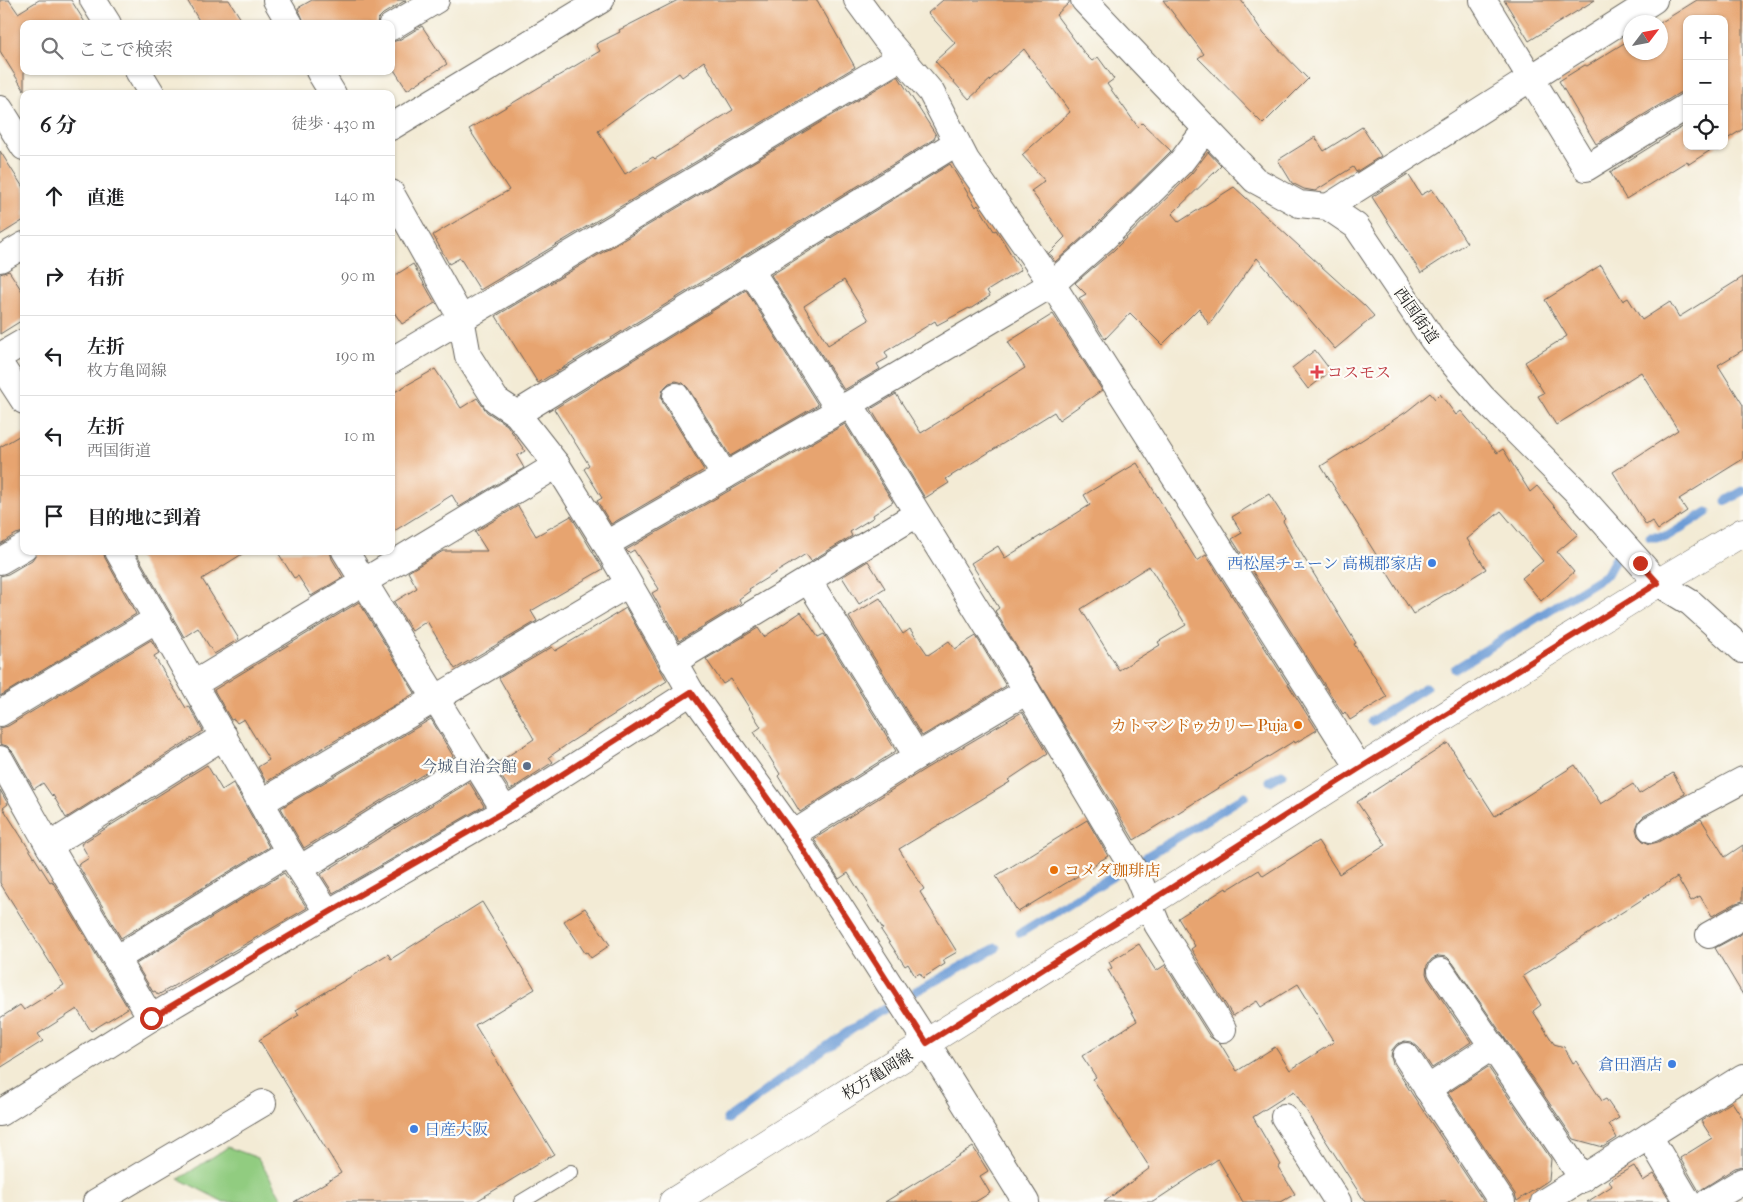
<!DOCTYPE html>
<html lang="ja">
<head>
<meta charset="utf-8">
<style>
	:root { --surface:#fff; --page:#f6f6f6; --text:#202124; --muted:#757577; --line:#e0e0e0 }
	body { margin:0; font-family:"IM FELL French Canon","Noto Serif JP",serif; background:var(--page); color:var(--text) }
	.controls { position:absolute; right:15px; top:15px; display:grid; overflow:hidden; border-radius:10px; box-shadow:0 1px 4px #0004 }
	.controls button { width:45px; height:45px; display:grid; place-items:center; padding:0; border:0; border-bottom:1px solid var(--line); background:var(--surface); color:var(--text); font:25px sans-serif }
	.compass { position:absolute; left:1623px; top:15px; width:45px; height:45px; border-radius:50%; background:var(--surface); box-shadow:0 1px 4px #0004; rotate:58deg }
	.stop { position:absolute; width:15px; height:15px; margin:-11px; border:4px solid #c8321e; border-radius:50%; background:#fff }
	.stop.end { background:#c8321e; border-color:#fff; box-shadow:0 1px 5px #0008 }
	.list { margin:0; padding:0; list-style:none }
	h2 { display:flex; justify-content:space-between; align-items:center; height:65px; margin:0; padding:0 20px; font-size:21px }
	h2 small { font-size:16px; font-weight:400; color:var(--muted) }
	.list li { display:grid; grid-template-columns:32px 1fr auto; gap:15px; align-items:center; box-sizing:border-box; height:80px; padding:0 20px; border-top:1px solid var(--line) }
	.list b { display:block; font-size:19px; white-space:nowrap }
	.list p { margin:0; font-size:16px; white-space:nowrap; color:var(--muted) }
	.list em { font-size:16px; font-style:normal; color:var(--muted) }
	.icon { flex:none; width:28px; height:28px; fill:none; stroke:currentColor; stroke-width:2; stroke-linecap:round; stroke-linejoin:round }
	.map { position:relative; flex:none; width:1743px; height:1202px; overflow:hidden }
	.search { position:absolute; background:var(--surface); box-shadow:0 1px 4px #0004; left:20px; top:20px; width:375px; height:55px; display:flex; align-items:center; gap:12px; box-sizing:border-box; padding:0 18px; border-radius:10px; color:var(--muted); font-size:19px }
	.panel { position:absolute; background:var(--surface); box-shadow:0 1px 4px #0004; left:20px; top:90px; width:375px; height:465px; border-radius:10px }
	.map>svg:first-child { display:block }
	.green { fill:#91cc80; stroke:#56744e }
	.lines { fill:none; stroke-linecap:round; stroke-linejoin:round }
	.stream { stroke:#6d9cd6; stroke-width:9 }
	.building { fill:#e7a470; fill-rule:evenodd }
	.lane-casing { stroke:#67645d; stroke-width:16 }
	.street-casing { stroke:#67645d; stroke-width:28 }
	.primary-casing { stroke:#67645d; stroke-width:29 }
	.lane { stroke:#fff; stroke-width:14 }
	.street { stroke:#fff; stroke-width:26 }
	.primary { stroke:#fff; stroke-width:28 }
	.route { stroke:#c8321e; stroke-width:6 }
	.health-dot { fill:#e0444e; stroke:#fdfcf7; stroke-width:2 }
	.shop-dot { fill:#3f7fe0; stroke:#fdfcf7; stroke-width:2 }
	.food-dot { fill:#e8710a; stroke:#fdfcf7; stroke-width:2 }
	.service-dot { fill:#5c6f8a; stroke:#fdfcf7; stroke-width:2 }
	.labels { text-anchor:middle; stroke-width:4.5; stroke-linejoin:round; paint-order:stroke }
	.street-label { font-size:16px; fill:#1c1c1c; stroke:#fdfcf7 }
	.health-label { font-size:16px; fill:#be3a42; stroke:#fdfcf7; text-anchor:start }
	.shop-label { font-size:16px; fill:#366cbe; stroke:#fdfcf7; text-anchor:end }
	.food-label { font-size:16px; fill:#c56008; stroke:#fdfcf7; text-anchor:end }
	.service-label { font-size:16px; fill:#4e5e75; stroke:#fdfcf7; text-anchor:end }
</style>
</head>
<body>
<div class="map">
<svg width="1743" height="1202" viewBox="0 0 1743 1202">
	<rect width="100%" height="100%" fill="#fdfcf7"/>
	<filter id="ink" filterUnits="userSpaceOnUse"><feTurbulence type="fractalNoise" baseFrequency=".02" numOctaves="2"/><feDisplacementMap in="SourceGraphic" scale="10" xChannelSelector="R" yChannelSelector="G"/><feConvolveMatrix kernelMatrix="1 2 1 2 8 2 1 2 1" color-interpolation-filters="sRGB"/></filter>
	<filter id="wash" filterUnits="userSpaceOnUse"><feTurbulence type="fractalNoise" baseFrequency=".0096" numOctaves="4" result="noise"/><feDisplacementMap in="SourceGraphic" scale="20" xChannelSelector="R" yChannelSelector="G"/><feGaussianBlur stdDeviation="1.12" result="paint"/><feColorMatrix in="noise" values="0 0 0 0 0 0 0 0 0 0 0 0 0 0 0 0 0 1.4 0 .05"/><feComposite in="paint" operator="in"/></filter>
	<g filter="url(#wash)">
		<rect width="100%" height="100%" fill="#f3ebd5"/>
		<!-- green -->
		<polygon class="green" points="228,1147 258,1158 284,1202 224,1202 179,1179"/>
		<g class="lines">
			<!-- stream -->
			<g class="stream">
				<polyline points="1726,501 1743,491"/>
				<polyline points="1650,537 1666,537 1707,512"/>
				<polyline points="1455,669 1607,574 1616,558"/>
				<polyline points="1372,721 1426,687"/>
				<polyline points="1270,781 1282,774"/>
				<polyline points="1139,861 1245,796"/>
				<polyline points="1020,933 1122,871"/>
				<polyline points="916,991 996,948"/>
				<polyline points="727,1119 840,1037 885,1008"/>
			</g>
		</g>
		<g id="blocks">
			<!-- building -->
			<g class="building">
				<polygon points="0,0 9,0 18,13 39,0 71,0 86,24 24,24 24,90 0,51"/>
				<polygon points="187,0 229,0 244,24 201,24"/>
				<polygon points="312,0 406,0 383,14 378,19 377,24 305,24 298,8"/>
				<path d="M 678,0 L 817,0 L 855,67 L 480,290 L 460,258 L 449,264 L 433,235 L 509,190 L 469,129 L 600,51 L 596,44 L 620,32 L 619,30 ZM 704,61 L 733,110 L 655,159 L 653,157 L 625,174 L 598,131 L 679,73 L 682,77 Z"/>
				<polygon points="943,0 1069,0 1069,3 1056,15 1085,54 1092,61 1098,57 1114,79 1107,84 1138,127 1142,123 1171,151 1093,228 1055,262 1049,253 1065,237 1031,191 1045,181 1022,155 1070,112 1024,49 969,99 935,61 955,43 928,13"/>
				<polygon points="1163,0 1241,0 1264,34 1308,79 1263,124 1198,58 1204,54"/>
				<polygon points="1504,0 1595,0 1529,41"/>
				<polygon points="1697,0 1743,0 1743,129 1724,141 1724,19 1687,19 1687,91 1679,93 1596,144 1559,81 1585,65 1587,66 1629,40 1626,36 1630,33 1630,52 1660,52 1660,23"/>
				<polygon points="422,26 447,64 407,90 391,65 391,42 399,40"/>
				<polygon points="898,76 936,135 934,139 538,383 496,316"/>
				<polygon points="1687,124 1687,146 1717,146 1689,164 1687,161 1626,199 1610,172"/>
				<polygon points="1362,127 1381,156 1356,172 1353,167 1315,191 1304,189 1292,183 1278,160 1315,137 1324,151"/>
				<polygon points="0,151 24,189 24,220 0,235"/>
				<polygon points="1208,152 1221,166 1172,214 1179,222 1234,187 1365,306 1374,316 1335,349 1257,258 1209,325 1199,308 1162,345 1130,313 1105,339 1079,298 1086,294 1075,283 1114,250 1192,173"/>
				<path d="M 950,164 L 976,207 L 978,205 L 994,231 L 996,230 L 1021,270 L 987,291 L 990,296 L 970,309 L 969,308 L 937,325 L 935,321 L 885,352 L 888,358 L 877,364 L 880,369 L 844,390 L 771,275 ZM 844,280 L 869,320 L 828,345 L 804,306 Z"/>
				<polygon points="1408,174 1421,195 1432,189 1467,243 1421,273 1372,197"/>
				<polygon points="413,264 435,303 402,324 391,308 391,278"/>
				<polygon points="1601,265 1623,301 1628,298 1642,320 1670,302 1679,317 1743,277 1743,350 1718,365 1743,405 1743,459 1679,499 1687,511 1658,530 1652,521 1646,525 1613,472 1678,430 1641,372 1556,425 1538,396 1544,393 1525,362 1567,336 1545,300"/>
				<polygon points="9,271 24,294 24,319 0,334 0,274"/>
				<polygon points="746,290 818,405 730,456 688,388 683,383 676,381 669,383 663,389 661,397 663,403 704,470 611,524 597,501 602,498 584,469 589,465 554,409"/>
				<polygon points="1053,314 1102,390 1059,420 1054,412 946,479 949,483 925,498 871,409 896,394 921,433 1025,368 1008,342"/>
				<polygon points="1315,350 1331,371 1308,389 1292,368"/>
				<polygon points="435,369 461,408 477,398 487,412 507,425 525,451 517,456 524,468 459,507 452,495 391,533 391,394"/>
				<polygon points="1430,393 1435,399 1440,394 1456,415 1461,411 1497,453 1503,449 1530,492 1537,486 1578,534 1557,552 1574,572 1541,601 1522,578 1543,561 1501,511 1467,539 1486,569 1413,614 1321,466 1406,412"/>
				<polygon points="845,424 893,502 873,515 874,517 850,532 852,536 811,561 806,554 749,589 750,591 739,599 741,603 679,641 652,593 659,589 634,550 629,553 626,550"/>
				<polygon points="24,433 24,532 16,534 0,544 0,447"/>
				<path d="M 1137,463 L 1197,561 L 1206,555 L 1317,730 L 1295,743 L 1294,741 L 1134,840 L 995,611 L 999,608 L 971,563 L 998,546 L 1005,558 L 1090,505 L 1084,495 ZM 1149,566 L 1186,625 L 1158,642 L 1160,645 L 1119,670 L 1081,609 Z"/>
				<polygon points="1269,494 1285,519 1283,521 1298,548 1356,643 1354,644 1387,697 1350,720 1345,712 1343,714 1232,539 1242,533 1232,517"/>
				<polygon points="518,506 536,536 571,516 603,569 531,611 537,621 455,669 427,621 412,631 394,602 417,588 408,572 443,551 487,551 475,532"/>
				<polygon points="38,551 103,551 105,558 136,614 0,696 0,576 8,574 32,560"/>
				<polygon points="135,551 247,551 202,579 239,639 214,654 198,628 184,637"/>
				<polygon points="277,551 330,551 332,559 343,577 311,596 298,576 294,578"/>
				<polygon points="868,561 885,588 859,604 842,577"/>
				<polygon points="880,598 903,634 910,629 928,655 949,641 955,649 976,636 1006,686 922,736 849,617"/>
				<polygon points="359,602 415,693 266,782 258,767 269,760 244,719 237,723 234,719 231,720 214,690"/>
				<polygon points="626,608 667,681 569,743 549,757 553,762 510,790 494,765 534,739 499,678 552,647 555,651"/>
				<polygon points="801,612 818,637 824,634 896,751 800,812 778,776 780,774 754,732 761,727 731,679 723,684 706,659 758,628 764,637"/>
				<polygon points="151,640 159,653 154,656 186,708 189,706 203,731 66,818 53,795 52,796 43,783 34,789 13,752 7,746 0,744 0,728 8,726"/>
				<polygon points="1022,712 1047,754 1008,780 1010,782 899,849 924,889 920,892 957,952 943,960 945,964 923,978 920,973 915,976 908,964 905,966 881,930 883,929 848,873 839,879 814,839 925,769"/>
				<polygon points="431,719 453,756 304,848 281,808"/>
				<polygon points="1448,743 1495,816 1575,765 1601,804 1633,784 1639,794 1673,773 1685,794 1644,816 1639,821 1636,829 1638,836 1643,841 1650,844 1658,842 1701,819 1725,857 1743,845 1743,901 1736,903 1712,916 1700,896 1691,901 1677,877 1523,976 1541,1005 1533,1011 1554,1044 1564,1047 1573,1063 1576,1061 1602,1101 1606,1099 1619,1118 1609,1124 1617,1138 1603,1147 1574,1139 1453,963 1447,957 1439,956 1432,959 1427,965 1426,973 1428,979 1471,1042 1432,1068 1419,1048 1412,1042 1405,1041 1397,1044 1392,1050 1391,1057 1393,1064 1414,1097 1484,1202 1365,1202 1294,1091 1253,1117 1281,1165 1278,1167 1295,1194 1281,1202 1243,1202 1218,1159 1153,1202 1104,1202 1150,1168 1093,1079 1096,1077 1082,1056 1137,1021 1108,970 1112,968 1109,962 1139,944 1156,971 1165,965 1210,1037 1220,1043 1237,1071 1275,1047 1290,1070 1334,1042 1298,984 1261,1007 1257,1001 1233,1016 1191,949 1195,946 1178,918 1226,888 1227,890 1259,870 1263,876 1318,841 1339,874 1386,845 1357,802"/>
				<polygon points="207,765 222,790 233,783 269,847 121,938 78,865 89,858 81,844"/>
				<polygon points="469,782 484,806 333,893 321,874"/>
				<polygon points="0,790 8,804 3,808 50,882 52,881 128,1008 91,1031 77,1009 38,1034 43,1041 0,1068 0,1018 20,1005 24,1010 64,985 0,883"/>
				<polygon points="1087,820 1108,856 1095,864 1096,865 1018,912 996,876"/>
				<polygon points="284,873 307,908 158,995 155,991 153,992 136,964"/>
				<polygon points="482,902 535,989 475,1025 554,1154 475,1202 294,1202 341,1173 259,1040 299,1015 296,1010 388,954 391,959"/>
				<polygon points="585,908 610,945 591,958 587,952 585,953 564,921"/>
				<polygon points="1743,933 1743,995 1715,948"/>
				<polygon points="1488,1067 1551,1159 1549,1180 1517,1201 1515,1194 1448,1093"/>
				<polygon points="1732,1102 1743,1119 1743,1166 1735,1168 1699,1191 1680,1158 1712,1138 1701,1121"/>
				<polygon points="973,1147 988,1171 980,1176 990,1193 975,1202 885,1202"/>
				<polygon points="1634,1166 1643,1181 1654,1174 1671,1202 1587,1202 1612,1186 1609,1180"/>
			</g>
		</g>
	</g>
	<g filter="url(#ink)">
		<use href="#blocks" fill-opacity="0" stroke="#67645d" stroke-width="1"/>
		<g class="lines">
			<!-- lane casing -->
			<g class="lane-casing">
				<polyline id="lane" points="521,1202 571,1172"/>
			</g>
			<!-- street casing -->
			<g class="street-casing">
				<g id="street">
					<polyline points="93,0 108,24"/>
					<polyline points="276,0 290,24"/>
					<polyline points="857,0 885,38 931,92 966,160 1052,284 1360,769"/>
					<polyline points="1084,0 1255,180 1299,204 1328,207 1356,226 1433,340 1482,397 1577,492 1658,583 1691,603 1743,650"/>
					<polyline points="1483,0 1586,168 1687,106"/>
					<polyline points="391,27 436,0"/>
					<polyline points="138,71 152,94"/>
					<polyline points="319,71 333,94"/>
					<polyline points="0,109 24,147"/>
					<polyline points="391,127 601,0"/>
					<polyline points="391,193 461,318 468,356 496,400 517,414 557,465 606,544 691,692 793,834 927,1043 1026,1202"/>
					<polyline points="1328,207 1654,0"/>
					<polyline points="0,259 24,245"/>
					<polyline points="750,269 839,410"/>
					<polyline points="0,356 24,342"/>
					<polyline points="391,361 901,57"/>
					<polyline points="0,364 24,401"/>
					<polyline points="676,396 725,476"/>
					<polyline points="850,404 1027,691 1138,877 1157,924 1223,1029"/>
					<polyline points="517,414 956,143"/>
					<polyline points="606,544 850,404 1052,284 1103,239 1181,162 1206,129"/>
					<polyline points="118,551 289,852 328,913"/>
					<polyline points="0,561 24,547"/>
					<polyline points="808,580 917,756"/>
					<polyline points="673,662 917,514"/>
					<polyline points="194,684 557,465"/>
					<polyline points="0,713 157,619"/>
					<polyline points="0,759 49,846 151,1018"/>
					<polyline points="474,761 505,811"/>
					<polyline points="262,802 628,584"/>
					<polyline points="1651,829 1743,780"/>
					<polyline points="793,834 917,756 1027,691"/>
					<polyline points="49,846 224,736"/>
					<polyline points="301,868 474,761 345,551"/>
					<polyline points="1709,935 1743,916"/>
					<polyline points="116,959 289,852"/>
					<polyline points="1441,971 1583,1179"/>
					<polyline points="1406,1056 1502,1202"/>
					<polyline points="1427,1089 1493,1046"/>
					<polyline points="0,1113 151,1018 328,913 505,811 691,692"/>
					<polyline points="1284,1117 1338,1202"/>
					<polyline points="1649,1136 1688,1202"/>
					<polyline points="96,1202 263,1103"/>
					<polyline points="1544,1202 1743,1077"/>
					<polyline points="1708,1202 1743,1181"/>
				</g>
			</g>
			<!-- primary casing -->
			<g class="primary-casing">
				<polyline id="primary" points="673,1202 1149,903 1360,769 1658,583 1743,532"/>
			</g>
			<!-- lane -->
			<use href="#lane" class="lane"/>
			<!-- street -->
			<use href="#street" class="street"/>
			<!-- primary -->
			<use href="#primary" class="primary"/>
		</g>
	</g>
	<g class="lines" filter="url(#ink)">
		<!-- route -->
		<polyline class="route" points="151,1018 328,913 505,811 691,692 793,834 927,1043 1360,768 1658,583 1640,563"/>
	</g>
	<!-- markers -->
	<path class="health-dot" d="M1314.5 364.5h5v5h5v5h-5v5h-5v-5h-5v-5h5z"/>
	<g class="shop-dot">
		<circle cx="1432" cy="563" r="5"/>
		<circle cx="1672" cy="1064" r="5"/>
		<circle cx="414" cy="1129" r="5"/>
	</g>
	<g class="food-dot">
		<circle cx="1298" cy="725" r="5"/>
		<circle cx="1054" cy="870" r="5"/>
	</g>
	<circle class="service-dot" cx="527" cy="766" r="5"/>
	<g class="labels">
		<!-- street labels -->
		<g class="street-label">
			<text transform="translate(1417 315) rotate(55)" y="6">西国街道</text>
			<text transform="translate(877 1074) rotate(-32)" y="6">枚方亀岡線</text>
		</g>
		<!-- health labels -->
		<g class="health-label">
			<text x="1327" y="378">コスモス</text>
		</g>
		<!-- shop labels -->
		<g class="shop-label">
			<text x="1422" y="569">西松屋チェーン 高槻郡家店</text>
			<text x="1662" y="1070">倉田酒店</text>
			<text x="424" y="1135" text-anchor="start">日産大阪</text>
		</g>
		<!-- food labels -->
		<g class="food-label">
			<text x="1288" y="731">カトマンドゥカリー Puja</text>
			<text x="1064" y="876" text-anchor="start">コメダ珈琲店</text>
		</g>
		<!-- service labels -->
		<g class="service-label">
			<text x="517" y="772">今城自治会館</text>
		</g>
	</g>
</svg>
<div class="controls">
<button>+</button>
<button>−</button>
<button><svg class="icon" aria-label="locate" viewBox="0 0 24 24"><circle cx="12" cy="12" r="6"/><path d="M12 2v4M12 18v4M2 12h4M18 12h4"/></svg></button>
</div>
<svg class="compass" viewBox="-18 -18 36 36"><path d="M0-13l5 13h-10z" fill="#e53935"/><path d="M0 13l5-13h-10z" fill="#757577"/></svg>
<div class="stop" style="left:151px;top:1018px"></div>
<div class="stop end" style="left:1640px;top:563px"></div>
<div class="search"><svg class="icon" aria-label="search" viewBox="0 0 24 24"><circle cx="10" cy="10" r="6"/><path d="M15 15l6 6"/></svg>ここで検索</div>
<section class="panel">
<h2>6 分<small>徒歩 · 430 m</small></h2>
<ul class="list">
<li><svg class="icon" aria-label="ahead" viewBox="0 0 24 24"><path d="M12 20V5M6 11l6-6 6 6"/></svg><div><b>直進</b></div><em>140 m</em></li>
<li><svg class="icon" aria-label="right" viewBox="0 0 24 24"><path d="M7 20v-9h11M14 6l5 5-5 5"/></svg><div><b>右折</b></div><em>90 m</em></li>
<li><svg class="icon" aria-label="left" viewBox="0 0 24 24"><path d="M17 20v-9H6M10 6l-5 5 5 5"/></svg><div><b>左折</b><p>枚方亀岡線</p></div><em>190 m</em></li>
<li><svg class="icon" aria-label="left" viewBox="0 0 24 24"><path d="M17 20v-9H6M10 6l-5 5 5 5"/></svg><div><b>左折</b><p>西国街道</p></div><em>10 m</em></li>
<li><svg class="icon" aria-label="arrive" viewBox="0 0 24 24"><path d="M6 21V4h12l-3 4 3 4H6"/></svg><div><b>目的地に到着</b></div></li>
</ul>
</section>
</div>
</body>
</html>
